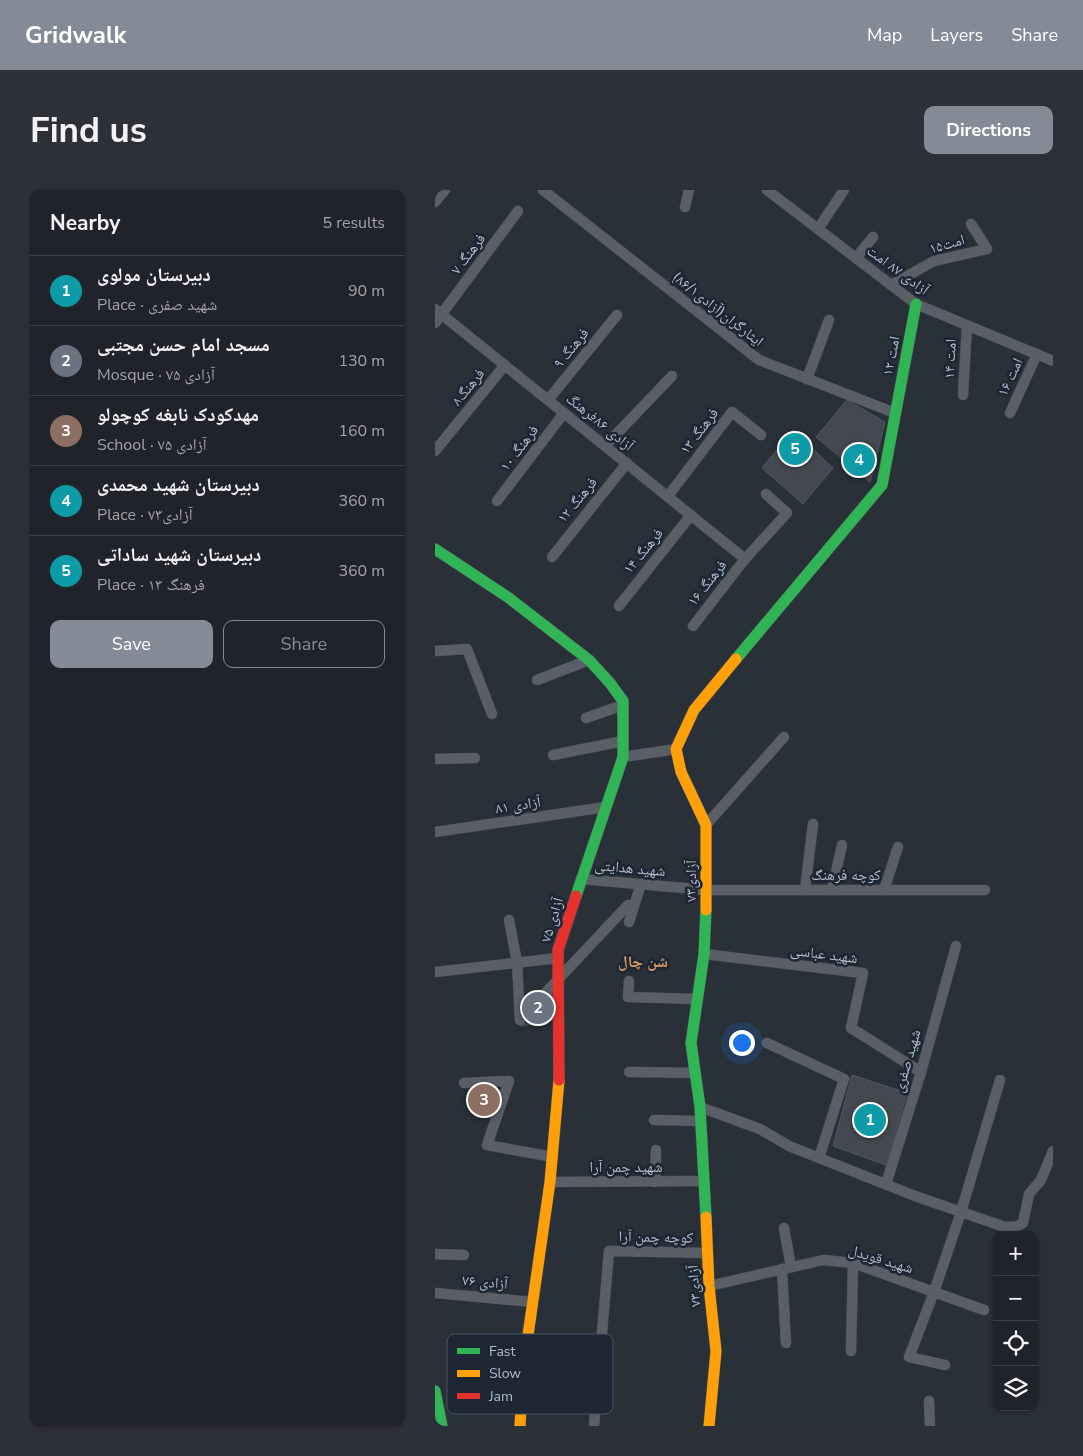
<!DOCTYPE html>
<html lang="en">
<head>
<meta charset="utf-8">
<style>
	:root { --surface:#20242a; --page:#2d3036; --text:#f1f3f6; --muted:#a2a4a8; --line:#3d4147; --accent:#848b96 }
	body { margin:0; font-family:"Nunito Sans","Noto Naskh Arabic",sans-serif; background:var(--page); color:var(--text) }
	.controls { position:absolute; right:15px; bottom:15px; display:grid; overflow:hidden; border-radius:10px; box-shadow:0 1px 4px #0004 }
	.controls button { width:45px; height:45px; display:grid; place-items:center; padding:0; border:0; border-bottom:1px solid var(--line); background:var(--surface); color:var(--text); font:25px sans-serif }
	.you { position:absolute; left:306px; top:852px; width:18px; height:18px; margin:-12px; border:4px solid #fff; border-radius:50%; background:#1a73e8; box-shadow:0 0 0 8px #1a73e833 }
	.badge { display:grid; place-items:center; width:32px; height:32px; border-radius:50%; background:var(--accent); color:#fff; font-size:16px; font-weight:700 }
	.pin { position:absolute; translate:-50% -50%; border:2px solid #fff; box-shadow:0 1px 5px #0006 }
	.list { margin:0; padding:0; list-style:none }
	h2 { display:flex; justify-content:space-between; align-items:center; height:65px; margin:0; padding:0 20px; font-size:21px }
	h2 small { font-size:16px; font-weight:400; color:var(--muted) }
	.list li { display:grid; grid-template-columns:32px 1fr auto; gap:15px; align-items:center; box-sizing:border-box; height:70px; padding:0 20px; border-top:1px solid var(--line) }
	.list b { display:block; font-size:19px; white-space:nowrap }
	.list p { margin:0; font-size:16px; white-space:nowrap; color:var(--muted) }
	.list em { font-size:16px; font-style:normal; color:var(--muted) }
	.actions { display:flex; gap:10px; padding:15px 20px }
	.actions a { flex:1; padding:11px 0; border:1px solid var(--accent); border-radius:10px; text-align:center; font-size:18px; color:var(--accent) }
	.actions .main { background:var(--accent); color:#fff }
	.icon { flex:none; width:28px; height:28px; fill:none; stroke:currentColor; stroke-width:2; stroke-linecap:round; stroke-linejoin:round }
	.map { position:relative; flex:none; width:618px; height:1236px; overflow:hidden; border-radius:10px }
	header { display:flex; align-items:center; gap:30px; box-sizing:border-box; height:70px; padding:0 25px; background:var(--accent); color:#fff }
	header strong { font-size:24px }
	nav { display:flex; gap:28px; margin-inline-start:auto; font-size:18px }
	.intro { display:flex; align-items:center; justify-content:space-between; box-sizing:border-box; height:120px; padding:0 30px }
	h1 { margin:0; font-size:35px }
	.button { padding:12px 22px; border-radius:10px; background:var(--accent); color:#fff; font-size:18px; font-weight:700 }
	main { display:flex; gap:30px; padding:0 30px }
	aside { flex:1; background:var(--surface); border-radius:10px; box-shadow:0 1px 4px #0004 }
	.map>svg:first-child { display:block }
	.building { fill:#444950; stroke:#52575f }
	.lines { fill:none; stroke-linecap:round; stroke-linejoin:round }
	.street-casing { stroke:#484c53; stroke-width:11 }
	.fast-casing { stroke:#484c53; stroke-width:12 }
	.slow-casing { stroke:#484c53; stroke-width:12 }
	.jam-casing { stroke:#484c53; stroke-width:12 }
	.street { stroke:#5a5e66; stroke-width:10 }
	.fast { stroke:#30b455; stroke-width:11 }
	.slow { stroke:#ff9f0a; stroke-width:11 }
	.jam { stroke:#e5322d; stroke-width:11 }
	.labels { text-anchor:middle; stroke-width:5; stroke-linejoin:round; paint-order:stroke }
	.street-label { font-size:15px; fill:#b4bcc9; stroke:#1d2633 }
	.neighbourhood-label { font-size:16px; font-weight:bold; fill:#d59563; stroke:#1d2633 }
	.key { fill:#1d2633; stroke:#4a5360; stroke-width:1 }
	.key-label { font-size:14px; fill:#b4bcc9 }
</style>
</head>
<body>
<header>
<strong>Gridwalk</strong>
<nav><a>Map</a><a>Layers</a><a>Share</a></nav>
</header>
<div class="intro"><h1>Find us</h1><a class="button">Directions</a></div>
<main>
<aside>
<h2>Nearby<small>5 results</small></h2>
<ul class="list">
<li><span class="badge" style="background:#0f9aa8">1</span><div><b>دبیرستان مولوی</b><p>Place · شهید صفری</p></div><em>90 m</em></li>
<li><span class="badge" style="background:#6b7280">2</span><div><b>مسجد امام حسن مجتبی</b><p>Mosque · آزادی ۷۵</p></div><em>130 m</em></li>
<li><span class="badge" style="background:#8d6e63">3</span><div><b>مهدکودک نابغه کوچولو</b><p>School · آزادی ۷۵</p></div><em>160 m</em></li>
<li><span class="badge" style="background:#0f9aa8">4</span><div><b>دبیرستان شهید محمدی</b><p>Place · آزادی۷۳</p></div><em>360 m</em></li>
<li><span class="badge" style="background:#0f9aa8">5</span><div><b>دبیرستان شهید ساداتی</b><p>Place · فرهنگ ۱۳</p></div><em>360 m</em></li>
</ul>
<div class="actions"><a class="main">Save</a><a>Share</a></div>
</aside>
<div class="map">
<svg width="618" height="1236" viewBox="0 0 618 1236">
	<rect width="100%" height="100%" fill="#2a3038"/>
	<!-- building -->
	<g class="building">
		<polygon points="412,210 450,232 435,292 381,247"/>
		<polygon points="358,240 398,278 368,314 327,278"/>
		<polygon points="117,801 118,830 86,836 90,807"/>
		<polygon points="417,885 472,903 451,975 398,956"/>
	</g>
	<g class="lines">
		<!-- street casing -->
		<g class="street-casing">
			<g id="street">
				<polyline points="108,0 324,170 460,223"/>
				<polyline points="332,0 481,114 618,171"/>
				<polyline points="0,12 10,0"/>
				<polyline points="250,17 254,0"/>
				<polyline points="383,39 409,0"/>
				<polyline points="421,68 438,47"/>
				<polyline points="456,95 499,71 552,59 536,34"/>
				<polyline points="0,119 310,369"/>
				<polyline points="0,133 83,21"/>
				<polyline points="372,189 394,130"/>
				<polyline points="528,205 532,135"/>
				<polyline points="113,210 182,125"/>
				<polyline points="575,223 602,164"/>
				<polyline points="170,256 237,186"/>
				<polyline points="0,261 70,175"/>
				<polyline points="233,306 297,222 326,245"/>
				<polyline points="62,311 129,223"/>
				<polyline points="117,367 192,273"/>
				<polyline points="184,416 256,325"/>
				<polyline points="258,436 310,369 352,323 331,304"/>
				<polyline points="0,461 32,459 57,524"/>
				<polyline points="102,490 154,470"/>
				<polyline points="151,528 188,515"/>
				<polyline points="118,565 188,551"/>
				<polyline points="188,567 241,559"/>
				<polyline points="0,569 40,568"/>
				<polyline points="271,635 349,547"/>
				<polyline points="0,642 171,617"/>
				<polyline points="146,689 272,700 550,700"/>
				<polyline points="370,700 378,634"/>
				<polyline points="397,700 407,655"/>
				<polyline points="449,700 463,657"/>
				<polyline points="74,730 82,772 85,830 193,715"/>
				<polyline points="194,732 206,694"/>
				<polyline points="269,764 428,783 416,838 486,882"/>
				<polyline points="0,782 123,768"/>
				<polyline points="194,791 193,807 262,809"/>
				<polyline points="332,853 409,889 384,968"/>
				<polyline points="194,882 260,883"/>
				<polyline points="29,893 74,891 52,955 118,967"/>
				<path d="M 265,917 L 325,939 L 354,956 L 480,1006 L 567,1036 C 575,1037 581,1038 588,1033 L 594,1004 L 606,990 L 618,961"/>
				<polyline points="219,930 265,931"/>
				<polyline points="115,992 268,991"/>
				<polyline points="220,992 221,960"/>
				<polyline points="451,994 486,882 521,756"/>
				<polyline points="349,1038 356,1077"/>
				<polyline points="0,1064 29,1065"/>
				<polyline points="347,1079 351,1153"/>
				<polyline points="274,1096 388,1070 418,1073 549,1120"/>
				<polyline points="0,1103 98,1112"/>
				<polyline points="416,1161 418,1073"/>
				<polyline points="510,1175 474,1167 499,1102 526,1022 565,890"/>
				<polyline points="494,1211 495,1236"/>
				<polyline points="159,1236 174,1061 272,1063"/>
			</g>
		</g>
		<!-- fast casing -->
		<g class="fast-casing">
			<g id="fast">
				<polyline points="0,359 74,408 154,470 175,493 188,511 188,567 141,706"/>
				<polyline points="301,469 447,295 481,114"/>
				<polyline points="271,1027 265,917 256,853 269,764 271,720"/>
				<polyline points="0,1201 7,1236"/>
			</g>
		</g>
		<!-- slow casing -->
		<g class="slow-casing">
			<g id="slow">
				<polyline points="271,720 271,635 246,582 241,559 259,520 301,469"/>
				<polyline points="271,1027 274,1096 281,1161 274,1236"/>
				<polyline points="85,1236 88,1180 115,992 124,890"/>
			</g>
		</g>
		<!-- jam casing -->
		<g class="jam-casing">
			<polyline id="jam" points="124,890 123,760 141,706"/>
		</g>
		<!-- street -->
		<use href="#street" class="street"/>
		<!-- fast -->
		<use href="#fast" class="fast"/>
		<!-- slow -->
		<use href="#slow" class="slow"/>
		<!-- jam -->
		<use href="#jam" class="jam"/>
	</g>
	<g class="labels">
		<!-- street labels -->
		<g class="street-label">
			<text transform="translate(512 54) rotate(-16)" y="5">امت۱۵</text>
			<text transform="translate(33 64) rotate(-53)" y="5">فرهنگ ۷</text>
			<text transform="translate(463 80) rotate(36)" y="5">آزادی ۸۷ امت</text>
			<text transform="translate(283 119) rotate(38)" y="5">ایثارگران(آزادی۸۶/۱)</text>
			<text transform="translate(136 158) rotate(-51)" y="5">فرهنگ ۹</text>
			<text transform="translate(456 166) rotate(-79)" y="5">امت ۱۲</text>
			<text transform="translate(515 169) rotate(-87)" y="5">امت ۱۴</text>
			<text transform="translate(575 187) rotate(-65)" y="5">امت ۱۶</text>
			<text transform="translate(33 197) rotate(-51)" y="5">فرهنگ۸</text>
			<text transform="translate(165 232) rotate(39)" y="5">آزادی ۸۶فرهنگ</text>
			<text transform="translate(264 241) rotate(-53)" y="5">فرهنگ ۱۳</text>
			<text transform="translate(84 258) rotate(-53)" y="5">فرهنگ ۱۰</text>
			<text transform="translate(142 310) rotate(-51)" y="5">فرهنگ ۱۲</text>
			<text transform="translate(208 361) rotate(-51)" y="5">فرهنگ ۱۴</text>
			<text transform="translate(272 393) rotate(-52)" y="5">فرهنگ ۱۶</text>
			<text transform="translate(83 615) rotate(-9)" y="5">آزادی ۸۱</text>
			<text transform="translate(195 678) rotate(5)" y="5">شهید هدایتی</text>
			<text x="411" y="690">کوچه فرهنگ</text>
			<text transform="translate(256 691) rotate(-90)" y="5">آزادی۷۳</text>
			<text transform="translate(117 730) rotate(-73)" y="5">آزادی ۷۵</text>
			<text transform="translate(389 764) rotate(7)" y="5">شهید عباسی</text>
			<text transform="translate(472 871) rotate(-74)" y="5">شهید صفری</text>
			<text x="191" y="982">شهید چمن آرا</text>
			<text transform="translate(221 1047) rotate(1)" y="5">کوچه چمن آرا</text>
			<text transform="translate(446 1069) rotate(17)" y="5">شهید قویدل</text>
			<text transform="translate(50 1092) rotate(5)" y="5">آزادی ۷۶</text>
			<text transform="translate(259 1096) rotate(-94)" y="5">آزادی۷۳</text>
		</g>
		<!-- neighbourhood labels -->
		<g class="neighbourhood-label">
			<text x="208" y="777">شن چال</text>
		</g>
	</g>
	<!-- legend -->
	<rect x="12" y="1144" width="166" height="80" rx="8" class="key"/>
	<rect x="22" y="1158" width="23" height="6" fill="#30b455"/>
	<rect x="22" y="1180" width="23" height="7" fill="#ff9f0a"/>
	<rect x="22" y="1203" width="23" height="6" fill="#e5322d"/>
	<g class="key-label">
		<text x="54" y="1166">Fast</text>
		<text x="54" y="1188">Slow</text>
		<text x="54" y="1211">Jam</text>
	</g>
</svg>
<div class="controls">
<button>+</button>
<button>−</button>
<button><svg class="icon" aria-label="locate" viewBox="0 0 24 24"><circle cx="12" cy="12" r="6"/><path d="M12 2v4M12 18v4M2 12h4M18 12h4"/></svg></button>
<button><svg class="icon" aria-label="layers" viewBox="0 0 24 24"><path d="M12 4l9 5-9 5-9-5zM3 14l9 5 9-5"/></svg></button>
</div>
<div class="you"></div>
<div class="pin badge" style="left:435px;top:930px;background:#0f9aa8">1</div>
<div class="pin badge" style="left:103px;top:818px;background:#6b7280">2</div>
<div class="pin badge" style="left:49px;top:910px;background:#8d6e63">3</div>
<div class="pin badge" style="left:424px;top:270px;background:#0f9aa8">4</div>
<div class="pin badge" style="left:360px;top:259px;background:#0f9aa8">5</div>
</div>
</main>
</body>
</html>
